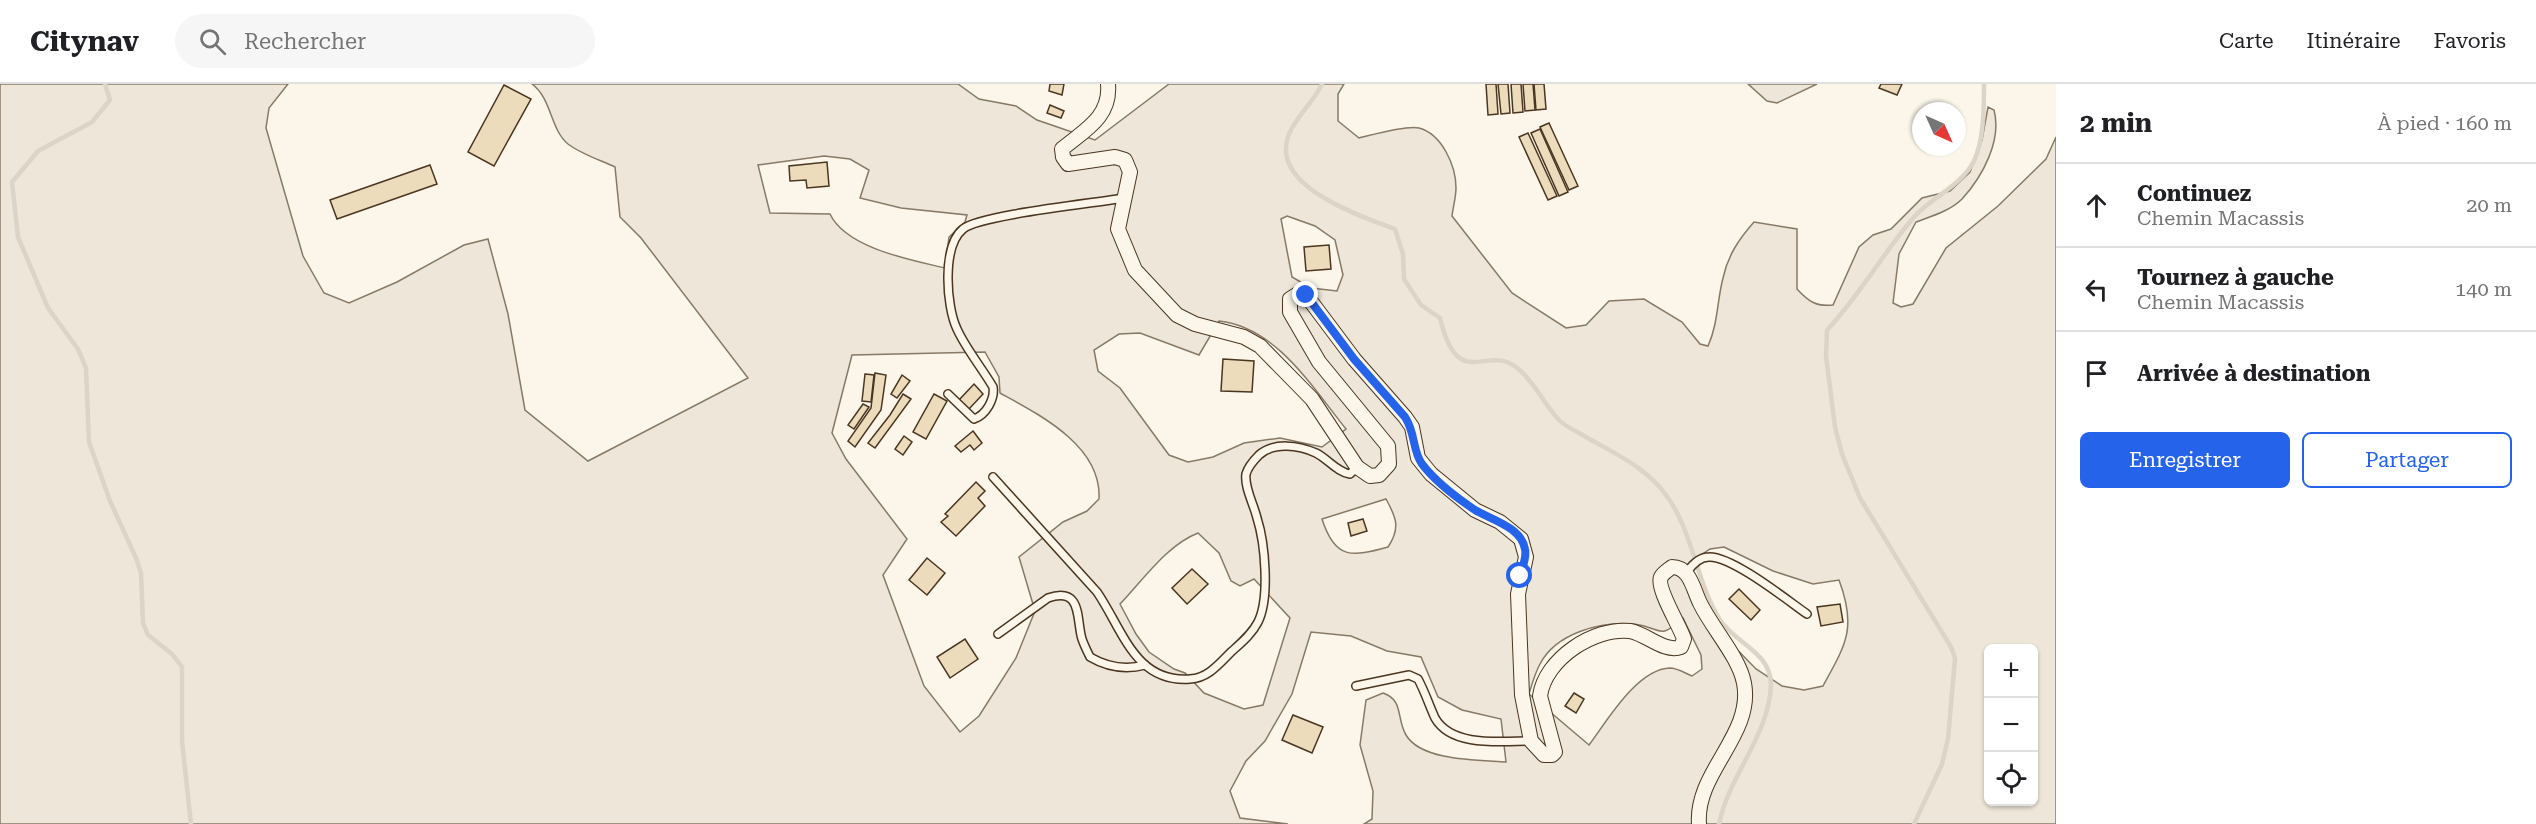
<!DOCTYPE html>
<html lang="fr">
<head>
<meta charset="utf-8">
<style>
	:root { --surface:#fff; --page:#f6f6f6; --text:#202124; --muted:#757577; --line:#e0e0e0; --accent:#2563eb }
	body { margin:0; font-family:"Roboto Serif",serif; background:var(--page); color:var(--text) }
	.controls { position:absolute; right:18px; bottom:18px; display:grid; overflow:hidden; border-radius:9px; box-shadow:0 2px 4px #0004 }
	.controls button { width:54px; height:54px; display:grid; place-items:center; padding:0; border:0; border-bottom:2px solid var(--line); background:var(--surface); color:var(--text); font:30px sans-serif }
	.compass { position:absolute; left:1912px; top:18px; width:54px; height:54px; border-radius:50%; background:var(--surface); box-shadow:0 2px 4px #0004; rotate:135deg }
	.stop { position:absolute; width:18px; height:18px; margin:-14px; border:4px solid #2563eb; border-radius:50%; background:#fff }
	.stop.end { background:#2563eb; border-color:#fff; box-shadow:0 2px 6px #0008 }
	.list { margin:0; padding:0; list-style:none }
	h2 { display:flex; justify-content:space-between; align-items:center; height:78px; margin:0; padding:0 24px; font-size:26px }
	h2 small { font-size:20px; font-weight:400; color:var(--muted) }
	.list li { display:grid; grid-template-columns:39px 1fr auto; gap:18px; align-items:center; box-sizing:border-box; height:84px; padding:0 24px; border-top:2px solid var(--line) }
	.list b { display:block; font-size:22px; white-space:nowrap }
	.list p { margin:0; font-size:20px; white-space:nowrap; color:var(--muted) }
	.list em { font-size:20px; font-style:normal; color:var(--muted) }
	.actions { display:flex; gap:12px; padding:18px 24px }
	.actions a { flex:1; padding:14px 0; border:2px solid var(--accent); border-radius:9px; text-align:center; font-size:21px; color:var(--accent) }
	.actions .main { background:var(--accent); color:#fff }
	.icon { flex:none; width:33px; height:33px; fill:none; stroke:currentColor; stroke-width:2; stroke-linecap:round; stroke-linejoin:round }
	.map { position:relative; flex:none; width:2056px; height:740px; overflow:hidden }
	header { display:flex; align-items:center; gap:36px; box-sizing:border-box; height:84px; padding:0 30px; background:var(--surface); border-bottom:2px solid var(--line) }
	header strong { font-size:28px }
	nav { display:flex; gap:33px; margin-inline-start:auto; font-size:21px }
	.search { width:420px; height:54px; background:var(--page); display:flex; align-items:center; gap:15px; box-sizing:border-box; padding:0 21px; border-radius:33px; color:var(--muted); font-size:22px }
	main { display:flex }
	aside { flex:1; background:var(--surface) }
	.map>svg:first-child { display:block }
	.green { fill:#ede6d9; stroke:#887966; stroke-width:1.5; fill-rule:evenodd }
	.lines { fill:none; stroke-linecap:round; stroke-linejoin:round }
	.stream { stroke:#dcd4c6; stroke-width:4.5 }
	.building { fill:#ecdcbc; stroke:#4a3520; stroke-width:1.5 }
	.service-casing { stroke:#4a3520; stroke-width:10 }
	.minor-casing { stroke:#4a3520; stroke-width:16 }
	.service { stroke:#fbf6e9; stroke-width:7 }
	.minor { stroke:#fbf6e9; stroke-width:14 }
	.route { stroke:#2563eb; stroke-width:8 }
</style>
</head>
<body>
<header>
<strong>Citynav</strong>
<div class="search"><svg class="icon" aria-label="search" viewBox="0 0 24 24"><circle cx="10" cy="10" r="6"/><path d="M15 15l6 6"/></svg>Rechercher</div>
<nav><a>Carte</a><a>Itinéraire</a><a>Favoris</a></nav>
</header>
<main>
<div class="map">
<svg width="2056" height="740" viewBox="0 0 2056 740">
	<rect width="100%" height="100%" fill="#fbf6e9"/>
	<!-- green -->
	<g class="green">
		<path d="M 0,0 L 288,0 L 269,24 L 266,44 L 303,172 L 324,209 L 349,219 L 397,198 L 464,161 L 488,155 L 508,230 L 525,326 L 588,377 L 748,294 L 641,154 L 620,133 L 615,83 C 600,76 581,70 568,60 C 550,45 552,15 532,0 L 958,0 L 979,15 L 1016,22 L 1037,36 L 1095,56 L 1169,0 L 1344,0 L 1338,10 L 1338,37 L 1359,54 C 1372,51 1406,41 1419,44 C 1442,50 1456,82 1456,104 C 1456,113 1453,123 1452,132 L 1512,209 L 1566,244 L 1586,241 L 1609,217 L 1644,215 L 1682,238 L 1700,260 L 1708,262 C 1718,240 1717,217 1723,194 C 1728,171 1739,155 1754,138 L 1797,145 L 1797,205 C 1808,217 1816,223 1833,221 L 1859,163 L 1873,151 L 1891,145 L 1922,114 L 1950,107 L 1970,88 L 1982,56 L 1988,23 L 1994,26 C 2002,56 1983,92 1962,115 C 1950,127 1932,132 1916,138 L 1899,170 L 1893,219 L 1901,223 L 1913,220 L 1946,164 L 1998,122 L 2046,75 L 2056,53 L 2056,740 L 1364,740 L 1372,735 L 1373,707 L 1360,661 L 1366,616 L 1383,609 C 1404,616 1396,634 1406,651 C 1421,677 1479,676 1506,678 L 1501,635 L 1462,626 L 1438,613 L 1421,573 L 1387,567 L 1351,552 L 1311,548 L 1292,610 L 1265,657 L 1246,677 L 1230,707 L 1240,734 L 1288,740 L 0,740 ZM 824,72 L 850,75 L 869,86 L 860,114 L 901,124 L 967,131 L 965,138 L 949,153 L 945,184 C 911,176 846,164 830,130 L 770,129 L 758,81 ZM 1287,132 L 1315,142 L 1335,156 L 1343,191 L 1337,207 L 1311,204 L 1292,193 L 1281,135 ZM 1219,237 C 1276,243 1312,303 1346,345 L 1322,363 L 1280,354 L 1244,359 L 1213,373 L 1188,378 L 1169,371 L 1120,304 L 1098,287 L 1094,266 L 1119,250 L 1140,249 L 1199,271 ZM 985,268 L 999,293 L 1000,309 C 1040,331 1102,362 1099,415 L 1087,427 L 1063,438 L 1019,473 L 1035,527 L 1016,574 L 979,632 L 960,648 L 924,602 L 883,491 L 907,455 L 846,375 L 832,349 L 852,271 ZM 1386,415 C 1396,433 1401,444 1388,463 C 1352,473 1335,476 1322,435 ZM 1198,449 L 1219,469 L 1231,497 L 1240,502 L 1254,495 L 1290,534 L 1263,621 L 1244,625 L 1204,609 L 1185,589 L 1174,585 L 1149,568 L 1136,550 L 1120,520 C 1143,496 1167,461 1198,449 ZM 1724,463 L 1773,487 L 1813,500 L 1839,496 C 1857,544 1846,560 1823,602 L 1804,606 L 1782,602 L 1756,585 L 1716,544 L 1684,483 L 1710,465 ZM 1683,534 L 1701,571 L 1702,585 L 1692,592 C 1685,589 1677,584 1670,584 C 1637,585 1607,637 1589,661 L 1529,610 C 1532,600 1535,589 1540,580 C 1556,549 1601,537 1634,540 C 1662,543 1657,558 1683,534 ZM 1988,564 L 2034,564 L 2034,718 L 1988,718 Z"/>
		<polygon points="1748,0 1817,0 1777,19 1767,17"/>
	</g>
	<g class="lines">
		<!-- stream -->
		<g class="stream">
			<polyline points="105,0 110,16 92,38 38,67 12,98 18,153 48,224 78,265 86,284 89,358 110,417 136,474 141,489 143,539 148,551 172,570 182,583 182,657 191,740"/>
			<path d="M 1322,0 C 1313,19 1297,31 1289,50 C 1268,102 1360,132 1395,145 L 1403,170 L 1404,195 L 1421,221 L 1440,234 C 1458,309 1486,260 1516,283 C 1534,297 1544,320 1559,336 C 1566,343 1578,348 1586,353 C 1614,369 1647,384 1666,411 C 1693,447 1696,498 1720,536 C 1736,560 1771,568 1771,601 C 1769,652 1729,691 1719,740"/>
			<path d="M 1914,740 L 1942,680 L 1948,655 L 1955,574 L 1951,563 L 1860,414 L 1842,370 L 1835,343 L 1826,272 L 1827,246 C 1860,211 1883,169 1914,133 C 1932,113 1961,102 1974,77 C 1984,56 1984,23 1984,0"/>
		</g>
	</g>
	<!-- building -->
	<g class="building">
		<polygon points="1050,0 1064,0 1062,11 1049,7"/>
		<polygon points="1486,0 1496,0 1498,30 1488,31"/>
		<polygon points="1498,0 1508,0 1510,29 1501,30"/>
		<polygon points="1511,0 1521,0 1523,28 1513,29"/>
		<polygon points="1523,0 1533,0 1535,26 1525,27"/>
		<polygon points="1534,0 1544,0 1546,25 1536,26"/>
		<polygon points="1881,0 1902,0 1897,11 1879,4"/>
		<polygon points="504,1 531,15 494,82 468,68"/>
		<polygon points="1050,21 1064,27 1061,34 1047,29"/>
		<polygon points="1549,39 1578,102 1569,106 1540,43"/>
		<polygon points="1540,45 1568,108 1559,112 1531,49"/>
		<polygon points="1528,49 1557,112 1548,116 1519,53"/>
		<polygon points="827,78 829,102 807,104 806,96 790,97 789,82"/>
		<polygon points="430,81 437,100 337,135 330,116"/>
		<polygon points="1329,161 1331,185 1306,187 1304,163"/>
		<polygon points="1223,275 1254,277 1252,308 1221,307"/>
		<polygon points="875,289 886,291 881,326 855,363 848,357 871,324"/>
		<polygon points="865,290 874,291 871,318 862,317"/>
		<polygon points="902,291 910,297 897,314 891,310"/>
		<polygon points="974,300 983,310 969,325 959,316"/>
		<polygon points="903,310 911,315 875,364 868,359 890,331"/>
		<polygon points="934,310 947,317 926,355 913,348"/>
		<polygon points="863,320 869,323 854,345 848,341"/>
		<polygon points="973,347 982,359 974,366 970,361 961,368 955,362"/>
		<polygon points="904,352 912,358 903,371 895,365"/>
		<polygon points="976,398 985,407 978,414 985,422 956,452 941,438 948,432 945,430"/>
		<polygon points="1363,435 1367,447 1351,452 1348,439"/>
		<polygon points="927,474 945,489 927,511 909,496"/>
		<polygon points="1192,485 1208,500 1187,520 1172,504"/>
		<polygon points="1739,505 1760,526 1751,536 1729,515"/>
		<polygon points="1840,520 1843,538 1821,542 1817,523"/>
		<polygon points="965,555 978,575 950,594 937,573"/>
		<polygon points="1574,609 1584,615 1576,629 1565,622"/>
		<polygon points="1293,631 1323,643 1312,669 1282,656"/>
	</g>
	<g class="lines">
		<!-- service casing -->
		<g class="service-casing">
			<g id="service">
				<path d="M 948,310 L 974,335 C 986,331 995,315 993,303 C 982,284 966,265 957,245 C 946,222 942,162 963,145 C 979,131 1096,119 1124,114"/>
				<path d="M 993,393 L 1097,508 C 1123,546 1135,599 1190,595 C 1208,594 1219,580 1231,568 C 1241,559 1252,550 1258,538 C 1270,514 1265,459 1257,434 C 1254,421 1244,403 1246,390 C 1248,383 1254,376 1259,371 C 1273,358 1299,361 1316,369 C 1328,375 1337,388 1350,390 L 1357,383"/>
				<path d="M 1687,488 C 1692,481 1699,473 1709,473 C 1732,472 1787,516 1807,530"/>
				<path d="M 998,550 L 1048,514 C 1083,502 1076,536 1082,555 C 1084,561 1087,567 1090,573 C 1107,583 1126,586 1145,581"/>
				<path d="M 1356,602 L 1409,591 L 1418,595 C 1425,608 1429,621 1435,634 C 1452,664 1503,657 1531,657"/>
			</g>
		</g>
		<!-- minor casing -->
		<g class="minor-casing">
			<path id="minor" d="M 1108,0 C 1111,33 1085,46 1062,65 L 1063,73 L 1068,80 L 1115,73 L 1125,76 L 1130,88 L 1118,145 L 1135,186 L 1177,231 L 1195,240 L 1244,253 L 1260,262 L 1312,315 L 1357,383 L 1370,392 L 1379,391 L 1389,380 L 1388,362 L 1319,278 L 1290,228 L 1290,215 L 1298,210 L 1306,211 L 1354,275 L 1405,333 L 1412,343 L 1418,374 L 1431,390 L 1475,426 L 1500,438 L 1521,455 L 1526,473 L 1518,510 L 1522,611 L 1531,657 L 1544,671 L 1552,671 L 1555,668 L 1540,612 C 1545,575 1594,543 1630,547 C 1647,550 1664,569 1681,563 L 1684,555 C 1680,542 1656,504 1661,493 C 1663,489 1668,486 1672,483 C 1690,483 1693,505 1700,519 C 1712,544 1739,573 1744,599 C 1754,651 1695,688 1699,740"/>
		</g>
		<!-- service -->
		<use href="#service" class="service"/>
		<!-- minor -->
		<use href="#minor" class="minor"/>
	</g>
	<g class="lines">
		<!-- route -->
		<path class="route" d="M 1306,211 L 1354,275 L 1405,333 C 1416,350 1412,366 1422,380 C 1435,397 1457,414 1475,426 C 1492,436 1521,443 1525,465 C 1527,474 1522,484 1520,492"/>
	</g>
</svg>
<div class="controls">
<button>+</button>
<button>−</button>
<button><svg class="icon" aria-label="locate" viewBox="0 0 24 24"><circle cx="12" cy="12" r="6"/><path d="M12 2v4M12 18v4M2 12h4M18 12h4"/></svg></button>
</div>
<svg class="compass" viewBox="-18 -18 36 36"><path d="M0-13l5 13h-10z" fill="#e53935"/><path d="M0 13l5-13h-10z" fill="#757577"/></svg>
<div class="stop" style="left:1520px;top:492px"></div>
<div class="stop end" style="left:1306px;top:211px"></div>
</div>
<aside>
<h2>2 min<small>À pied · 160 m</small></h2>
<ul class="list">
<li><svg class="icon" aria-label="ahead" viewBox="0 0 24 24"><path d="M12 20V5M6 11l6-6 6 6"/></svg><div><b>Continuez</b><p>Chemin Macassis</p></div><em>20 m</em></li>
<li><svg class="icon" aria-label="left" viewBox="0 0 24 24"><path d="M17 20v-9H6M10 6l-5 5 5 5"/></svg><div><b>Tournez à gauche</b><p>Chemin Macassis</p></div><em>140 m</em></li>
<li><svg class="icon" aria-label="arrive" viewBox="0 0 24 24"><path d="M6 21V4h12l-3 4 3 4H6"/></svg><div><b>Arrivée à destination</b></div></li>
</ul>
<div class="actions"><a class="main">Enregistrer</a><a>Partager</a></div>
</aside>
</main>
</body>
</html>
